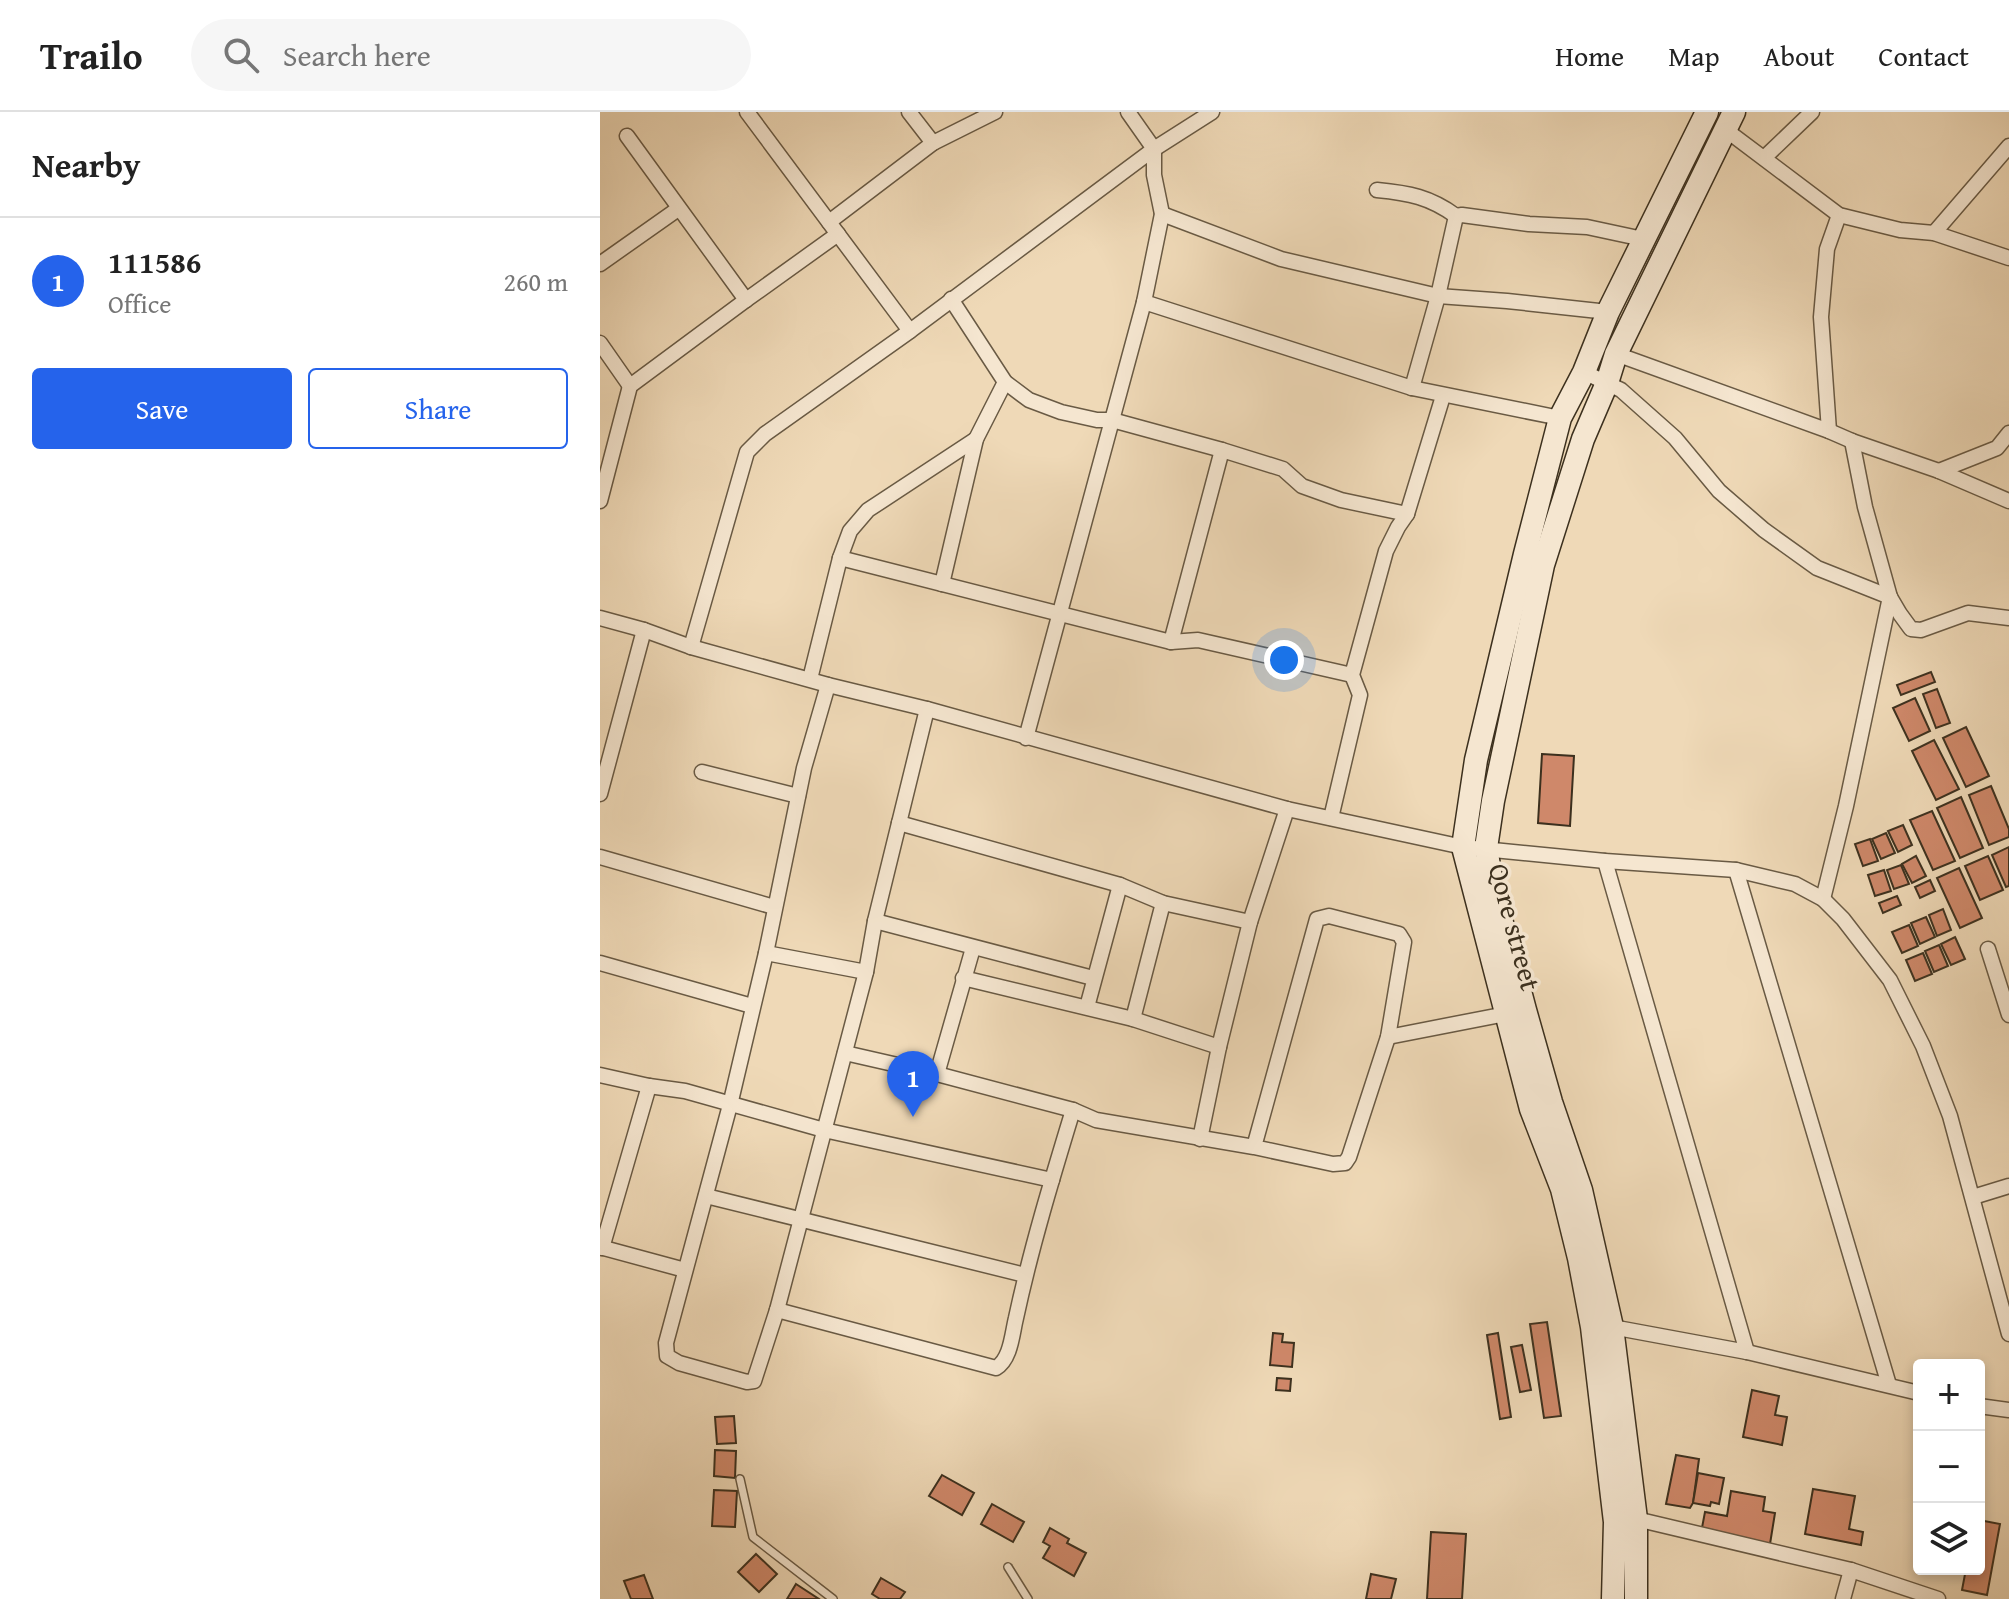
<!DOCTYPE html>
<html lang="en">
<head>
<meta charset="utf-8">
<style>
	:root { --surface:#fff; --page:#f6f6f6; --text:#222; --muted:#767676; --line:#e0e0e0; --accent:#2563eb }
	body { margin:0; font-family:"Gentium Book Plus",serif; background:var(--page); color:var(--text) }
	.controls { position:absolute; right:24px; bottom:24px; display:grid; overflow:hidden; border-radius:8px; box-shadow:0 4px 12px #0003 }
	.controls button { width:72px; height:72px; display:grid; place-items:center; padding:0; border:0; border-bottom:2px solid var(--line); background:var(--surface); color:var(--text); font:40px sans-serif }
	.you { position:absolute; left:684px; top:548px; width:28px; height:28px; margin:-20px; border:6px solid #fff; border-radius:50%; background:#1a73e8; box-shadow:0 0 0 12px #1a73e833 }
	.badge { display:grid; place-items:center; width:52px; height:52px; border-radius:50%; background:var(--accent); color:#fff; font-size:26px; font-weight:700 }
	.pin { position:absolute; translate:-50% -66px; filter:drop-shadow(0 2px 4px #0008) }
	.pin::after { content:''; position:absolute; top:42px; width:28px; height:24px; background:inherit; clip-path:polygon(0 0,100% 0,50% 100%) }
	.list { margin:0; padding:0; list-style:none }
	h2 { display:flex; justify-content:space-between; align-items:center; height:104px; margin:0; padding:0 32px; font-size:34px }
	h2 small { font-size:26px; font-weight:400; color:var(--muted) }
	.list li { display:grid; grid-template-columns:52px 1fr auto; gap:24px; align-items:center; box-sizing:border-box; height:128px; padding:0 32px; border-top:2px solid var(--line) }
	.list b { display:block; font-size:30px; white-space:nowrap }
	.list p { margin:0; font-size:26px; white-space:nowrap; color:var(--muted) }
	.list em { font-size:26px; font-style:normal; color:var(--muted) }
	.actions { display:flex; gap:16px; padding:24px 32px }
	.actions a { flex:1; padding:18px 0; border:2px solid var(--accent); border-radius:8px; text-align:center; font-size:28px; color:var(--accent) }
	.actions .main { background:var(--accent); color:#fff }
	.icon { flex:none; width:44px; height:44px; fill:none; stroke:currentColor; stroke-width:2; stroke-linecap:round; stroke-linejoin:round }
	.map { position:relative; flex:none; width:1409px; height:1487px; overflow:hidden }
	header { display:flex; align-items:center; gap:48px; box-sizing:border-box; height:112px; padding:0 40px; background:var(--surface); border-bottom:2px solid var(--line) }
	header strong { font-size:38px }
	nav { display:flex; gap:44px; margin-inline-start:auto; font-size:28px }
	.search { width:560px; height:72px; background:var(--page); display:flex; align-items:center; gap:20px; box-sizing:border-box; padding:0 28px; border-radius:44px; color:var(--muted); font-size:30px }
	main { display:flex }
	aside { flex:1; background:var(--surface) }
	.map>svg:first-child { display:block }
	.building { fill:#cf886a; stroke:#3c301e; stroke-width:2 }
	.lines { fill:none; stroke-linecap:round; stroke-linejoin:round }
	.lane-casing { stroke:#695a44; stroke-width:10 }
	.street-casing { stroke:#695a44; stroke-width:17 }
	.secondary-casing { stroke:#3c301e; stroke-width:25 }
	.lane { stroke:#f5e6d0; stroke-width:7 }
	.street { stroke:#f5e6d0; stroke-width:14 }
	.secondary { stroke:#f5e6d0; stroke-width:22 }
	.labels { text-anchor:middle; stroke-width:7; stroke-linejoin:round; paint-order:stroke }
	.street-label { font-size:28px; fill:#3c301e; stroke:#f5e6d0 }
</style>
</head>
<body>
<header>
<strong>Trailo</strong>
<div class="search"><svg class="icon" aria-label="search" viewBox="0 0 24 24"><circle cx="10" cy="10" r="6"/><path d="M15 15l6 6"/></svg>Search here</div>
<nav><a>Home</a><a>Map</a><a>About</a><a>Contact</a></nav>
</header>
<main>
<aside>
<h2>Nearby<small></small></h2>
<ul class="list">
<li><span class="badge">1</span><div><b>111586</b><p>Office</p></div><em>260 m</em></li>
</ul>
<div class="actions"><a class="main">Save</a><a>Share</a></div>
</aside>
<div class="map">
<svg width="1409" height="1487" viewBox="0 0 1409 1487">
	<rect width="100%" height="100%" fill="#efd9b7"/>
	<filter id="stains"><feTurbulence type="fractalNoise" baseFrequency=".0025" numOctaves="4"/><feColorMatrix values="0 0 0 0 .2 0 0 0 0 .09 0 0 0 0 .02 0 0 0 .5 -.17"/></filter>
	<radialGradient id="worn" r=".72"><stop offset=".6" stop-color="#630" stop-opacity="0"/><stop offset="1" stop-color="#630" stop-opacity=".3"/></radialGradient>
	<!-- building -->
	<g class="building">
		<polygon points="1331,560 1335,570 1301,583 1297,573"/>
		<polygon points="1337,577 1350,611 1336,616 1323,582"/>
		<polygon points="1315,586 1330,619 1309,629 1293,596"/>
		<polygon points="1366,615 1389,664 1366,675 1343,626"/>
		<polygon points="1334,628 1359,677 1336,688 1312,639"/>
		<polygon points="942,642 974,644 970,714 938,711"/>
		<polygon points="1391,674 1409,717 1409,725 1389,733 1369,683"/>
		<polygon points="1361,685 1383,736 1360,746 1337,696"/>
		<polygon points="1332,699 1355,749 1333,758 1310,708"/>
		<polygon points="1303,713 1312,733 1298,740 1288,719"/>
		<polygon points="1286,721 1295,741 1281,747 1272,727"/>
		<polygon points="1270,727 1278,749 1263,754 1255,732"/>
		<polygon points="1409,735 1409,774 1406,775 1392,743"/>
		<polygon points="1316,744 1326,764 1312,771 1302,752"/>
		<polygon points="1388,744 1403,778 1380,788 1365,754"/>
		<polygon points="1301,753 1309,772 1294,777 1287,758"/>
		<polygon points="1359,756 1382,806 1360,816 1337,766"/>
		<polygon points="1284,758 1291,779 1275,784 1268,763"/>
		<polygon points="1330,768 1335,779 1320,786 1315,775"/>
		<polygon points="1297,784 1301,793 1283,801 1279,791"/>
		<polygon points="1343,797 1351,818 1337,824 1329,803"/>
		<polygon points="1326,805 1335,825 1320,832 1311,811"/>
		<polygon points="1309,813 1318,834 1302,841 1292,820"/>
		<polygon points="1355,825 1365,847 1351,853 1341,832"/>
		<polygon points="1339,833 1348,854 1334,860 1325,839"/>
		<polygon points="1323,841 1332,862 1315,869 1306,848"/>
		<polygon points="947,1210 961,1304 944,1306 930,1212"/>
		<polygon points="673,1221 683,1222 682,1230 694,1231 692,1255 670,1253"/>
		<polygon points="898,1221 911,1305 900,1307 887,1223"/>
		<polygon points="922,1233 931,1278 920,1280 911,1235"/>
		<polygon points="677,1266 691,1267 690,1279 676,1278"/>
		<polygon points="1152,1278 1179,1284 1175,1303 1187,1305 1182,1333 1143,1325"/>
		<polygon points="134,1304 136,1331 117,1332 115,1305"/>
		<polygon points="115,1338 136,1339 135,1366 114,1364"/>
		<polygon points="1076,1343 1099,1347 1093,1391 1090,1396 1066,1392"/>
		<polygon points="1098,1361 1124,1366 1119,1392 1111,1390 1110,1394 1093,1391"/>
		<polygon points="342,1363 374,1381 362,1403 329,1384"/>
		<polygon points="1213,1377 1255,1384 1249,1417 1263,1420 1261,1433 1205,1422"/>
		<polygon points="114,1378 137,1379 135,1415 112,1414"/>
		<polygon points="1131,1379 1165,1385 1163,1399 1175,1401 1170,1432 1101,1421 1105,1400 1127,1404"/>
		<polygon points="392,1392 424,1410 413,1430 381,1412"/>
		<polygon points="1379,1408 1400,1412 1387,1483 1362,1478 1366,1457 1379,1457"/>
		<polygon points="450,1416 469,1427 467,1431 486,1441 474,1464 443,1446 450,1434 443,1430"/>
		<polygon points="831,1420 866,1422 862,1487 827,1487"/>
		<polygon points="156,1442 177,1462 159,1480 138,1460"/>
		<polygon points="771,1462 796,1467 791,1487 766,1487"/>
		<polygon points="44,1463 53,1487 31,1487 24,1469"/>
		<polygon points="281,1466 305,1480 300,1487 280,1487 272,1482"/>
		<polygon points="196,1472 219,1487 187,1487"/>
	</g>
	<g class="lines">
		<!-- lane casing -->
		<g class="lane-casing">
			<g id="lane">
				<polyline points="140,1367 153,1425 233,1487"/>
				<polyline points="408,1455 428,1487"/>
			</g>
		</g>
		<!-- street casing -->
		<g class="street-casing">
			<g id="street">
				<polyline points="147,0 310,219"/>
				<polyline points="309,0 333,31"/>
				<polyline points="1126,18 1239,103 1300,118 1334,121 1409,146"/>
				<polyline points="27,24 146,188"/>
				<polyline points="1164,46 1212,0"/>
				<path d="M 777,78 C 809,81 830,85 856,104 L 862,103 L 929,112 L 987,115 L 1043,127"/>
				<polyline points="562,102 681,147 838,184 907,189 1008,200"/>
				<polyline points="229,110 333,31 395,0"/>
				<polyline points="1334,121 1409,34"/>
				<polyline points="0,152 78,97"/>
				<polyline points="351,187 405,270 429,288 461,300 497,308 512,308 622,338 683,357 702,374 741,388 807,402"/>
				<polyline points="544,190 812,276 960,306"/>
				<polyline points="0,231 30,274"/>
				<polyline points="1016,242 1229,319 1252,329 1339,359 1409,389"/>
				<polyline points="984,260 1021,278 1075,326 1119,379 1164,418 1217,456 1290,485"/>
				<polyline points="812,276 838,184 856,104"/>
				<polyline points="1229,319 1221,205 1227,137 1239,103"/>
				<polyline points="1252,329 1265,395 1290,485 1300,502 1311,517 1321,518 1368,501 1409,506"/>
				<polyline points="1339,359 1397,336 1409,321"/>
				<polyline points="0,389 30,274 146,188 238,122"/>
				<polyline points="240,446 571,530 598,528 752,563"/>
				<polyline points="342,472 376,327 405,270"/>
				<polyline points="0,506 44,518 91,535 228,573 327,597 687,697 863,735 1005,749 1136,758 1195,772 1223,787 1243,807 1290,868 1323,934 1350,1004 1409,1222"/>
				<polyline points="571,530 622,338"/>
				<polyline points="91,535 147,340 165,322 310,219 554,37 612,0"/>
				<polyline points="210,567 240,446 250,419 268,398 376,327"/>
				<polyline points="228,573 204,656 166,841 130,993 66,1231 67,1244 79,1251 147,1270 154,1269 177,1198 266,860 275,809 327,597"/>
				<polyline points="426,626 544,190 562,102 554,63 554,37 528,0"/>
				<polyline points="102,660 198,684"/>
				<polyline points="0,682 44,518"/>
				<polyline points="731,706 760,583 752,563 786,439 798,415 807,402 843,284"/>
				<polyline points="299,711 520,773 563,791 650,810"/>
				<polyline points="0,745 174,795"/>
				<polyline points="1005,749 1147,1240"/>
				<polyline points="1136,758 1289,1273"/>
				<polyline points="1223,787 1246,694 1290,485"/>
				<polyline points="275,809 493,866"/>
				<polyline points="1388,837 1409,903"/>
				<polyline points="166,841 266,860"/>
				<polyline points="0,851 152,894"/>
				<polyline points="363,866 533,907 619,935"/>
				<polyline points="487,895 520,773"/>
				<polyline points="533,907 563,791"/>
				<polyline points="788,925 906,902"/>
				<polyline points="245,941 337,962 473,998 496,1008 654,1035 733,1052 745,1051 749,1045 788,925 804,830 799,822 729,804 717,807 654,1035"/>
				<polyline points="337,962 373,836"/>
				<polyline points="0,963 49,974 85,979 224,1018 452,1068"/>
				<polyline points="600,1027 619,935 650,810 687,697"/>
				<polyline points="106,1084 425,1163"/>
				<polyline points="1373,1085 1409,1074"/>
				<polyline points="0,1135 85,1158"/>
				<polyline points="2,1136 49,974"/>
				<path d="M 177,1198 L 396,1256 C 411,1247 412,1222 416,1206 C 431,1136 452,1067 473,998"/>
				<polyline points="1012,1215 1147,1240 1319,1281"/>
				<polyline points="1379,1294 1409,1298"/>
				<polyline points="1036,1407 1251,1458 1338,1487"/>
				<polyline points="1243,1487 1251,1458"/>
			</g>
		</g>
		<!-- secondary casing -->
		<g class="secondary-casing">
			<g id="secondary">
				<polyline points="1013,1487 1015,1410 992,1215 979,1146 962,1077 931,997 863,735 876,648 925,442 960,306 984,260 1008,200 1107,0"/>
				<polyline points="1036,1487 1036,1407 1012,1215 981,1078 951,990 925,898 893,777 886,736 893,689 943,453 983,327 1007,271 1016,242 1134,0"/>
			</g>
		</g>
		<!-- lane -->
		<use href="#lane" class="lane"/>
		<!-- street -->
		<use href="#street" class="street"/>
		<!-- secondary -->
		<use href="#secondary" class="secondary"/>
	</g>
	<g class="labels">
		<!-- street labels -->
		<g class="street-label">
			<text transform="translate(915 815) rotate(75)" y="10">Qore street</text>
		</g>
	</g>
	<rect width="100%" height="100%" filter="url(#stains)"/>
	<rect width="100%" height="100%" fill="url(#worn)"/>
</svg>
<div class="controls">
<button>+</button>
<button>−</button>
<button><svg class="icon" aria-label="layers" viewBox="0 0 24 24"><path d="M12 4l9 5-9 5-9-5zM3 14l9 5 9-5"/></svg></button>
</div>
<div class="you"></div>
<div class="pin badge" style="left:313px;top:1005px">1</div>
</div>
</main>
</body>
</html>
